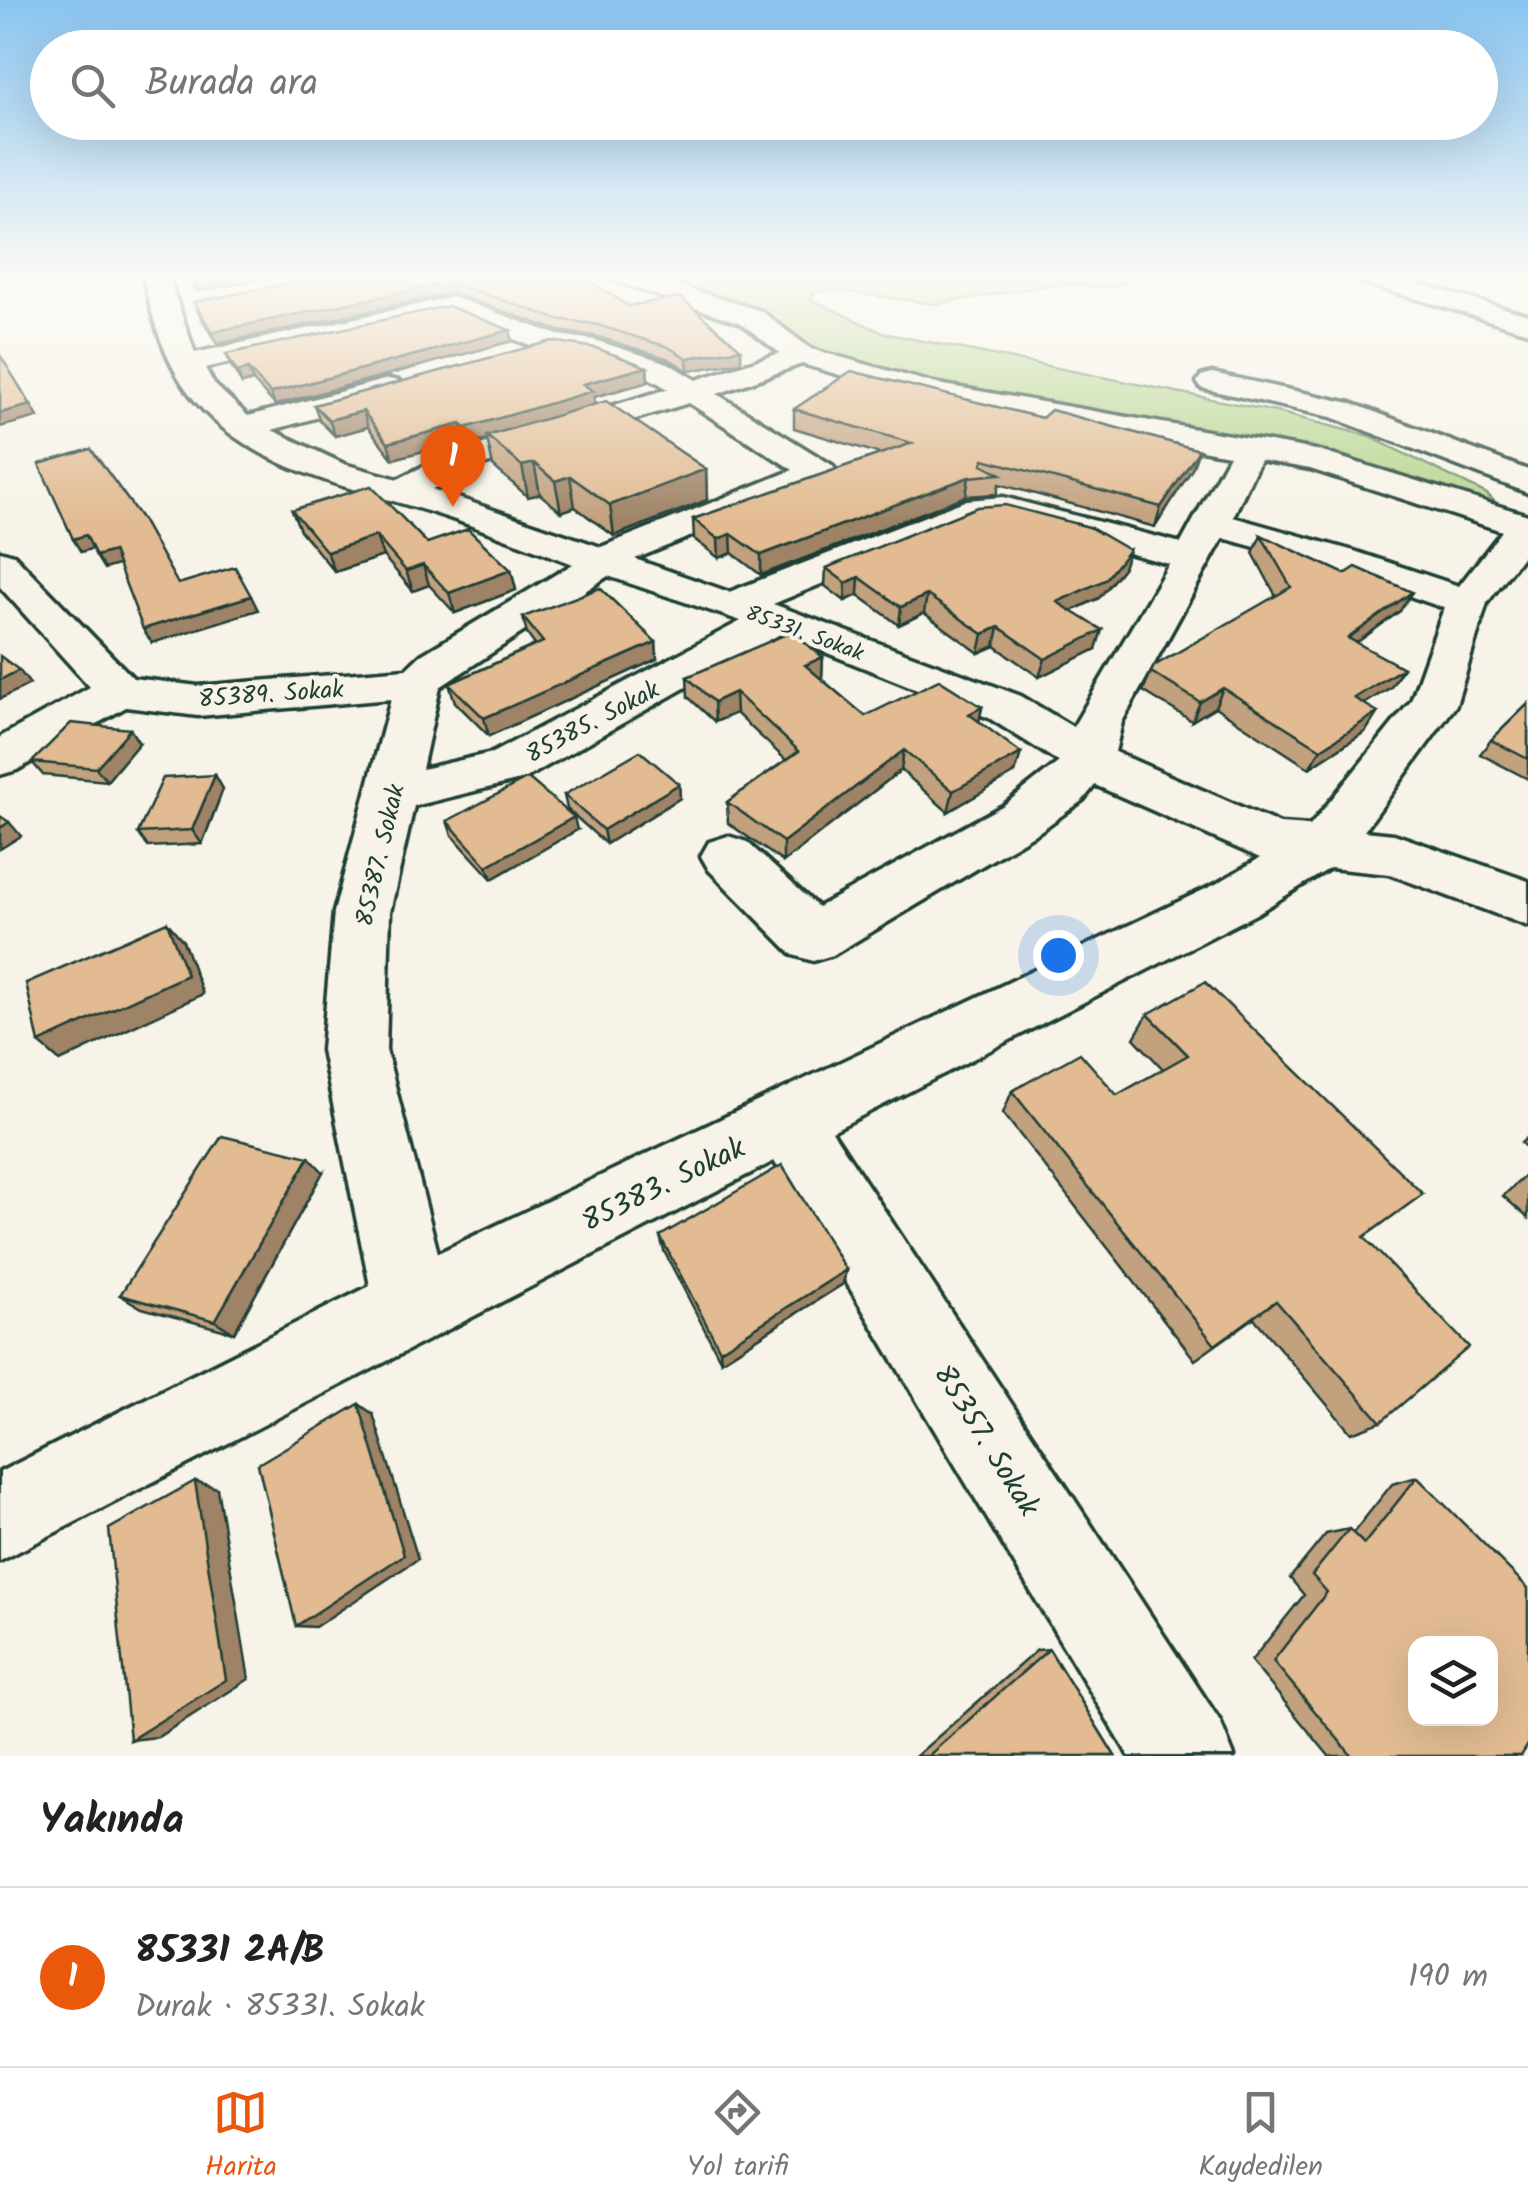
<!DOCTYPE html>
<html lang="tr">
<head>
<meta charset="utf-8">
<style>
	:root { --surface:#fff; --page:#f2f2f2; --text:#222; --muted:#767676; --line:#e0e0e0; --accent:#ea580c }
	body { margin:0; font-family:Kalam,sans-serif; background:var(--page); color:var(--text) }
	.controls { position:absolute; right:30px; bottom:30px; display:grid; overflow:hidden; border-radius:20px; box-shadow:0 10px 40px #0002 }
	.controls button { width:90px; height:90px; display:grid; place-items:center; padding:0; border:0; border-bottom:2px solid var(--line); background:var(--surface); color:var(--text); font:50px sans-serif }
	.you { position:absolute; left:1058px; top:955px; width:35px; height:35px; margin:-25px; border:8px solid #fff; border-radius:50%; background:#1a73e8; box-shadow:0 0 0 15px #1a73e833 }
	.badge { display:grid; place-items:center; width:65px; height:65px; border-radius:50%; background:var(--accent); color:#fff; font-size:32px; font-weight:700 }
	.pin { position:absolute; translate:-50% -82px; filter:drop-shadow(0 2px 5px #0008) }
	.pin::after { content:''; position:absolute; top:52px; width:35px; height:30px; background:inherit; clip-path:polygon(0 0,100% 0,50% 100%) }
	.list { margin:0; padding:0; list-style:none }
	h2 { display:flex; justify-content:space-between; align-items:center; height:130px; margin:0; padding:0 40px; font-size:42px }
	h2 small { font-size:32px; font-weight:400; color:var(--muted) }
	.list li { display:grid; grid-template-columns:65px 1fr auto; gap:30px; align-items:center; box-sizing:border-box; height:180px; padding:0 40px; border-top:2px solid var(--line) }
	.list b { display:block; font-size:38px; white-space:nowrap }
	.list p { margin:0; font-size:32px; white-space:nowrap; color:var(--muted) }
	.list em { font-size:32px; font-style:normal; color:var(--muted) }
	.icon { flex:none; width:55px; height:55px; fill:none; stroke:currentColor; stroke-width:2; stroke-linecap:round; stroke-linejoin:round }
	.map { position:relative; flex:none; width:1528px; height:1756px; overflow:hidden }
	.search { position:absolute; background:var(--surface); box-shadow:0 10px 40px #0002; left:30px; right:30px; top:30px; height:110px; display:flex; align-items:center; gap:25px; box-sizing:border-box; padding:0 35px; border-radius:55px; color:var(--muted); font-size:38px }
	.sheet { height:310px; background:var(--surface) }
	nav { display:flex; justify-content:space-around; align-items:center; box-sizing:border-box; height:140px; border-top:2px solid var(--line); background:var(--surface); font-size:28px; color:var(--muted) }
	nav a { display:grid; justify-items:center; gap:5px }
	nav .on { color:var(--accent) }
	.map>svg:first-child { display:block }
	.green { fill:#b6d58e; stroke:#6a8961; stroke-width:2.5 }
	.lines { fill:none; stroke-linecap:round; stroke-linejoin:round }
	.minor-casing { stroke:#1f3d34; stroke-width:7 }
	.minor { fill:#f7f3e8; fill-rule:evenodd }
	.wall { fill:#c2a17e; stroke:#1f3d34; stroke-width:2.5 }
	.shaded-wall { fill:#9e8366; stroke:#1f3d34; stroke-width:2.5 }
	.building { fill:#e2bb92; stroke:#1f3d34; stroke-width:2.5; fill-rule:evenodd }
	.labels { text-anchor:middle; stroke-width:8; stroke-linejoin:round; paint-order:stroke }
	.far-street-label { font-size:22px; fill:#1f3d34; stroke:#f7f3e8 }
	.street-label { font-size:25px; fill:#1f3d34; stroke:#f7f3e8 }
	.near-street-label { font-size:30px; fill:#1f3d34; stroke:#f7f3e8 }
</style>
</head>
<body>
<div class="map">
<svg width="1528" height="1756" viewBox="0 0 1528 1756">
	<rect width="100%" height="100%" fill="#f7f3e8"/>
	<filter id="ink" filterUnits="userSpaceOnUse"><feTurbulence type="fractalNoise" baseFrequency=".01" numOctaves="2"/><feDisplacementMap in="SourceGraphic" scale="20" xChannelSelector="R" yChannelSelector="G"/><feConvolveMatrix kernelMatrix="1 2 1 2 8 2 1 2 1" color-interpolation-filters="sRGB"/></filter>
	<g filter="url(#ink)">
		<!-- green -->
		<polygon class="green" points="644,276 1155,276 1109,287 1056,284 935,304 834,290 815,292 810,299 883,333 1281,413 1368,436 1487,494 1495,502 1477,504 1340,454 1016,398 939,393 826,359 682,287"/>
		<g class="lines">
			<!-- minor casing -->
			<g class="minor-casing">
				<g id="minor">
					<path d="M 143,276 L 168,276 L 195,353 L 453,297 L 558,335 L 594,340 L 668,363 L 696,380 L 780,353 L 741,323 L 614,281 L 610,276 L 648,276 L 761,311 L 811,349 L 933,383 L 1316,450 L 1528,515 L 1528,549 L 1487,603 L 1456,705 L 1364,831 L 1394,834 L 1528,881 L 1528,926 L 1389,874 L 1330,868 L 1256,914 L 832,1131 L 1220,1721 L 1234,1756 L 1129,1756 L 774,1161 L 0,1561 L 0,1472 L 370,1286 L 322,1050 L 334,912 L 391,699 L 198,716 L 126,707 L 17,770 L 0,775 L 0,737 L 90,687 L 0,587 L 0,551 L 14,555 L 133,678 L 198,686 L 406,669 L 421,655 L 573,564 C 528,547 483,529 437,514 C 353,487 245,469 189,393 C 164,359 152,318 143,276 ZM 451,313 C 482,326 515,342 548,350 C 594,361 626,362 668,389 L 446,455 L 398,479 L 344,464 L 272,430 L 399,395 L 403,388 L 399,381 L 388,379 L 248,416 L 214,384 L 205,368 ZM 802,364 L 929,401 L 1229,455 L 1181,543 L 1003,497 L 967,500 L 729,592 L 635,559 L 832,479 L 837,472 L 832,465 L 717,394 ZM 689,403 L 793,470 L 601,547 L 432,489 L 470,469 ZM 1260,460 L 1310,469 L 1502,531 L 1459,586 L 1354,551 L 1233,517 ZM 1002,519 L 1169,564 L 1073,727 L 1021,696 L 773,604 L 973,521 ZM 1223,538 L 1326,567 L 1444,608 L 1411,701 L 1310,826 L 1280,824 L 1115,752 L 1122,722 ZM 608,576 L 741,621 L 492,753 L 422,769 L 440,687 ZM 780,634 L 989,718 L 1059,762 L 1004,805 L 818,907 L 747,842 L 728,836 L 709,842 L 701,856 L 709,870 L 793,955 L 813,961 L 833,955 L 1040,831 L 1083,800 L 1095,785 L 1260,858 L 1216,884 L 438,1253 L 386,1050 L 390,912 L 414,806 L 524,779 Z"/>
					<path d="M 468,276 L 549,276 C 536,289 481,289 468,276 Z"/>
					<polygon points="1352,276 1391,276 1528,315 1528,332 1356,281"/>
					<polygon points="1212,373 1351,403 1528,470 1528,493 1331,417 1201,388 1197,382 1201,376"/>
				</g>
			</g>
			<!-- minor -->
			<use href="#minor" class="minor"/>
		</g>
		<!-- wall -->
		<g class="wall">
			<polygon points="184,276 276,276 197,291"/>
			<polygon points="458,281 628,306 741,349 741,362 688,371 669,359 595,336 559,331 452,293 217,344 199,314 194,302"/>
			<polygon points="510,330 512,341 275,405 253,381 242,384 231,366 226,354"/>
			<polygon points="647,367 648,382 594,397 595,405 706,469 707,500 614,536 575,507 561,512 540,494 528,497 493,466 487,439 469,444 465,440 393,459 368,427 335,436 320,421 314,405"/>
			<polygon points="794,409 1042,418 1199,450 1192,469 1155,527 999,484 997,494 966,496 761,575 732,553 719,558 694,539 693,519 881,454 794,428"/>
			<polygon points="292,510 427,543 511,570 516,590 455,613 429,585 413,591 383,556 335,572 300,530"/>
			<polygon points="1261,535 1400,611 1356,643 1403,668 1391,687 1364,704 1366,731 1309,768 1215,707 1192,721 1143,691 1151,672 1276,596 1253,553"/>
			<polygon points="826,568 1123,568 1099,598 1072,611 1096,649 1039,677 995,646 979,653 924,613 899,625 858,595 845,601 825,586"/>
			<polygon points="523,617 656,642 657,659 489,736 455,702 449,684 535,645 527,634"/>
			<polygon points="823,657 822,677 820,678 865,716 982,707 979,721 1015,773 948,812 901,770 783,862 728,823 727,802 786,760 736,713 715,722 688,697 687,677"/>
			<polygon points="1528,704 1528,779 1480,754 1491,740"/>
			<polygon points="139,743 107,781 43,775 32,762"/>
			<polygon points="215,775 223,789 202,844 148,847 138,833"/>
			<polygon points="679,784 680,798 606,844 567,809 564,795"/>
			<polygon points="447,821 577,830 492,879 452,835"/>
			<polygon points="1148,1014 1364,1237 1381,1422 1351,1433 1254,1318 1195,1360 1003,1113 1012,1091 1117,1095 1163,1069 1134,1038"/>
			<polygon points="1528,1137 1528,1149 1521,1143"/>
			<polygon points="323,1172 234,1333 142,1308 120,1295"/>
			<polygon points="1528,1173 1528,1218 1503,1196"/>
			<polygon points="660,1236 846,1270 843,1284 721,1361 664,1251"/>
			<polygon points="1417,1477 1521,1756 1329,1756 1251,1661 1304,1595 1290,1578 1326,1534 1349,1529 1353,1533 1392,1484"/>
			<polygon points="1049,1649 1115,1756 916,1756 1037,1650"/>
		</g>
		<!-- shaded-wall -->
		<g class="shaded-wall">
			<polygon points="211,276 276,276 197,291 192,279"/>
			<polygon points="450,282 452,293 217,344 212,332"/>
			<polygon points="510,330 512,341 275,405 270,393"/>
			<polygon points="741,349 741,362 688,371 687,358"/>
			<polygon points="647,367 648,382 594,397 595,407 487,436 487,439 469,444 465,428 583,384"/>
			<polygon points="248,369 253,381 242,384 237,372"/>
			<polygon points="31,405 38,417 0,427 0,413"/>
			<polygon points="363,411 368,427 335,436 329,420"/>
			<polygon points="461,424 465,440 393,459 388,443"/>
			<polygon points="1199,450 1192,469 1155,527 1161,507"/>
			<polygon points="534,463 540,494 528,497 522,466"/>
			<polygon points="706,469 707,500 614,536 610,505"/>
			<polygon points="570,476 575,507 561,512 555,481"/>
			<polygon points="969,477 966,496 761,575 761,555"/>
			<polygon points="731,534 732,553 719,558 718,539"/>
			<polygon points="86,535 94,548 81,552 73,539"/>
			<polygon points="376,536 383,556 335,572 327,552"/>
			<polygon points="1129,550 1123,568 1099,598 1052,620 1057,602"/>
			<polygon points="113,551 121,564 104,569 96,556"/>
			<polygon points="423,565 429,585 413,591 406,571"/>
			<polygon points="511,570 516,590 455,613 449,593"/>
			<polygon points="859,577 858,595 845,601 846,583"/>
			<polygon points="1412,592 1400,611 1337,657 1348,638"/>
			<polygon points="927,595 924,613 899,625 901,607"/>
			<polygon points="251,596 258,610 152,643 143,629"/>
			<polygon points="999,627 995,646 979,653 983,634"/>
			<polygon points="1102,630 1096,649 1039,677 1045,659"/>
			<polygon points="656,642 657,659 489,736 484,718"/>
			<polygon points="823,657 822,677 804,686 805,665"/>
			<polygon points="1403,668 1391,687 1343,717 1354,698"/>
			<polygon points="19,670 30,684 0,699 0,680"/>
			<polygon points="1223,688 1215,707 1192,721 1200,702"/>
			<polygon points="735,692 736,713 715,722 714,702"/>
			<polygon points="982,707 978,727 969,714"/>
			<polygon points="1378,712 1366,731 1309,768 1321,749"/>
			<polygon points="130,729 139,743 107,781 96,768"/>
			<polygon points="904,750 901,770 783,862 783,842"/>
			<polygon points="1021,753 1015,773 948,812 953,791"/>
			<polygon points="215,775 223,789 202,844 192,830"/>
			<polygon points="679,784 680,798 606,844 603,830"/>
			<polygon points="574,817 577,830 492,879 487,866"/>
			<polygon points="9,822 21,836 0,849 0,828"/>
			<polygon points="167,922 183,941 203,994 60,1061 39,1043"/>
			<polygon points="309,1157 323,1172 234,1333 215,1321"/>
			<polygon points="846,1270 843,1284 721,1361 720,1350"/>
			<polygon points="359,1404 373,1414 418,1559 315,1627 296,1626"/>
			<polygon points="195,1481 217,1488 249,1679 158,1737 130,1740"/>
		</g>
		<!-- building -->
		<g class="building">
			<polygon points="189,276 211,276 192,279"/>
			<polygon points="328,276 451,276 458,281 482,276 519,280 542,276 583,276 628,306 680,297 741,349 687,358 668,347 594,324 557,319 450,282 212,332 194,302"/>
			<polygon points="448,306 510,330 270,393 248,369 237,372 226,354"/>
			<polygon points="552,341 596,348 647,367 583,384 593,391 465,428 461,424 388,443 363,411 329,420 314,405"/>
			<polygon points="0,355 31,405 0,413"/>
			<polygon points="851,371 1042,418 1051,410 1199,450 1161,507 984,459 982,464 1001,474 969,477 761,555 731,534 718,539 693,519 912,443 794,409"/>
			<polygon points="606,401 706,469 610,505 570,476 555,481 534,463 522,466 487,436"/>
			<polygon points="91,449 141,518 178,584 235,567 251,596 143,629 113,551 96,556 86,535 73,539 39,464"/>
			<polygon points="371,486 427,543 468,529 511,570 449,593 423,565 406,571 376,536 327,552 292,510"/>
			<polygon points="1005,505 1089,527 1129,550 1105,580 1057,602 1102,630 1045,659 999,627 983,634 927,595 901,607 859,577 846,583 826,568 977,507"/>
			<polygon points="1261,535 1345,574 1356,567 1412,592 1348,638 1403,668 1354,698 1378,712 1321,749 1223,688 1200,702 1151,672 1154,666 1291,587"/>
			<polygon points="600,588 656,642 484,718 449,684 543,642 523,617"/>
			<polygon points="791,632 823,657 805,665 865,716 939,680 982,707 969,714 1021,753 953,791 904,750 783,842 727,802 799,751 735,692 714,702 687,677"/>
			<polygon points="0,656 19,670 0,680"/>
			<polygon points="1528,704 1528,759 1491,740"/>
			<polygon points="71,723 130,729 96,768 32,762"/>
			<polygon points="640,751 679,784 603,830 564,795"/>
			<polygon points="215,775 192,830 138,833 163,778"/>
			<polygon points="528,778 574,817 487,866 447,821"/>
			<polygon points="0,816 9,822 0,828"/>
			<polygon points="167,922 187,975 39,1043 26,983"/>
			<polygon points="1205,982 1423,1194 1364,1237 1469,1347 1381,1422 1276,1301 1215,1345 1012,1091 1080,1053 1117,1095 1188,1055 1148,1014"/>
			<polygon points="222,1136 309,1157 215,1321 120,1295"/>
			<polygon points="782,1165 846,1270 720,1350 660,1236"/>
			<polygon points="359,1404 404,1555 296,1626 258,1464"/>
			<path d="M 1417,1477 L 1528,1588 L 1528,1745 L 1521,1756 L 1352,1756 L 1273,1661 L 1327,1592 L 1312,1575 L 1349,1529 L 1364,1544 ZM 1416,1644 L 1490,1644 L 1490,1718 L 1416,1718 Z"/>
			<polygon points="195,1481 226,1680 130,1740 109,1529"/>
			<polygon points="1049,1649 1115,1756 928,1756"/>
		</g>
	</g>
	<!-- sky -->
	<linearGradient id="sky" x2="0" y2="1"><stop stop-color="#89c4f0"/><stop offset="0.53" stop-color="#fbfaf5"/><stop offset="1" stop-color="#fbfaf5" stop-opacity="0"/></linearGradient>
	<rect width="1528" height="522" fill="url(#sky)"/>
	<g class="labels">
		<!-- far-street labels -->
		<g class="far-street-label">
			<text transform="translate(805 632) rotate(20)" y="8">85331. Sokak</text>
		</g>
		<!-- street labels -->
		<g class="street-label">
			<text transform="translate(271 693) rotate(-4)" y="9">85389. Sokak</text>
			<text transform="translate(592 721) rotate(-28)" y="9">85385. Sokak</text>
			<text transform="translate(379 855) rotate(-77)" y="9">85387. Sokak</text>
		</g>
		<!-- near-street labels -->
		<g class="near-street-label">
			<text transform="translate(663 1184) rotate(-26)" y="10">85383. Sokak</text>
			<text transform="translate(987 1440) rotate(58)" y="10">85357. Sokak</text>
		</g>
	</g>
</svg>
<div class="controls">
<button><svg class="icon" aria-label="layers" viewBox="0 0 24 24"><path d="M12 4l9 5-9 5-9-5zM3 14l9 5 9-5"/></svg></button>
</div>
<div class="you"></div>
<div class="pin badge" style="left:453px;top:507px">1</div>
<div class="search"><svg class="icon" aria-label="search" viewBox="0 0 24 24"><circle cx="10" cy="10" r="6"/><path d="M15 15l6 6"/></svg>Burada ara</div>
</div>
<section class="sheet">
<h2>Yakında<small></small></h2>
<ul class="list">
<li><span class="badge">1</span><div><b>85331 2A/B</b><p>Durak · 85331. Sokak</p></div><em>190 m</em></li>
</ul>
</section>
<nav>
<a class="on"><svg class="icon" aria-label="map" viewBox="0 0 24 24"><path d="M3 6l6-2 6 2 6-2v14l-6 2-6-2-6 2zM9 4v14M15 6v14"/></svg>Harita</a>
<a><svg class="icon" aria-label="directions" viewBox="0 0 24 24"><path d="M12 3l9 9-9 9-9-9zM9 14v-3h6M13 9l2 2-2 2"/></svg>Yol tarifi</a>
<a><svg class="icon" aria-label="saved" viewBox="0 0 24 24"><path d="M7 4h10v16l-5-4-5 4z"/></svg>Kaydedilen</a>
</nav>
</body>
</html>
